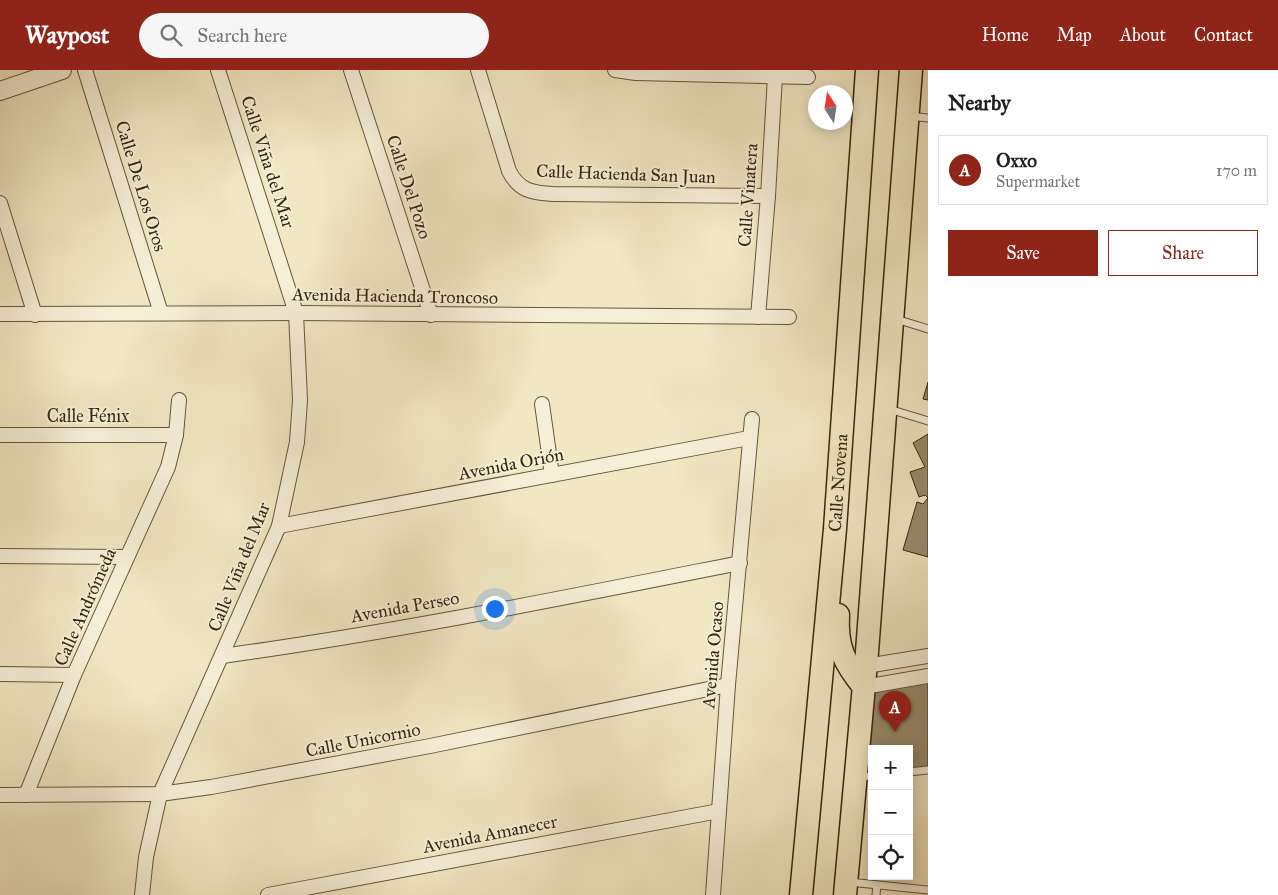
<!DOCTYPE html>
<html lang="en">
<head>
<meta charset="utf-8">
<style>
	:root { --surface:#fff; --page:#f6f6f6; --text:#202124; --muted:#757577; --line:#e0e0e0; --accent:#8f2418 }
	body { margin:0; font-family:"IM FELL Great Primer",serif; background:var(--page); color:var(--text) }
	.controls { position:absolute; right:15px; bottom:15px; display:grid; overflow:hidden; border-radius:0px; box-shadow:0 2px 12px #0003 }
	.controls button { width:45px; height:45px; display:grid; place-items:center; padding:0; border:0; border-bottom:1px solid var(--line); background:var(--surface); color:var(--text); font:25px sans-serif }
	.compass { position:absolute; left:808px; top:15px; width:45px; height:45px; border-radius:50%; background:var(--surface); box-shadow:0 2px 12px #0003; rotate:348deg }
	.you { position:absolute; left:494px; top:538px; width:18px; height:18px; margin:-12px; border:4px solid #fff; border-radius:50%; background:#1a73e8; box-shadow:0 0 0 8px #1a73e833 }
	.badge { display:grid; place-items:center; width:32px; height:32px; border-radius:50%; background:var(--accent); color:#fff; font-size:16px; font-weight:700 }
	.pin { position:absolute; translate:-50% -41px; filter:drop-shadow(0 1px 2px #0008) }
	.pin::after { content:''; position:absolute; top:26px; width:18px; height:15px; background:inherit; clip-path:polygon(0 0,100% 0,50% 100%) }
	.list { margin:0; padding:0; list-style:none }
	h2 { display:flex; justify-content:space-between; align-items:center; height:65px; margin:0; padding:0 20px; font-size:21px }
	h2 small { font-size:16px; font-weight:400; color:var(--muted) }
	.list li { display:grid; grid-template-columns:32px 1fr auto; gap:15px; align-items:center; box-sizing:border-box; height:70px; margin:0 10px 10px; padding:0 10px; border:1px solid var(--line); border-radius:0px }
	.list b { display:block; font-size:19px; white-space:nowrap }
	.list p { margin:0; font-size:16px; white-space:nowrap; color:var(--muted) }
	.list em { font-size:16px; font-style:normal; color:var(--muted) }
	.actions { display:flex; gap:10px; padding:15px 20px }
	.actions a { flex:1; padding:11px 0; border:1px solid var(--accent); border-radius:0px; text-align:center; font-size:18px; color:var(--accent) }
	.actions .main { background:var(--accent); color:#fff }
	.icon { flex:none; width:28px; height:28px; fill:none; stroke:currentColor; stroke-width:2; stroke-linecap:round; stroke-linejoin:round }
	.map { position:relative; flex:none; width:928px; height:825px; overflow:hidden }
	header { display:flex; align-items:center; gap:30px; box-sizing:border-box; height:70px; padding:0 25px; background:var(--accent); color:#fff }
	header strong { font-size:24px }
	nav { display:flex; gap:28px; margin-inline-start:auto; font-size:18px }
	.search { width:350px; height:45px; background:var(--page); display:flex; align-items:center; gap:12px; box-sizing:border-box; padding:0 18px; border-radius:28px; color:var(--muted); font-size:19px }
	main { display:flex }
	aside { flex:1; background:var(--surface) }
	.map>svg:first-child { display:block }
	.building { fill:#978a6c; stroke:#36250d }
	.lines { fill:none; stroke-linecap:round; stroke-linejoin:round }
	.service-casing { stroke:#65563a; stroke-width:9 }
	.minor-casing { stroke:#65563a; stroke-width:16 }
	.tertiary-casing { stroke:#65563a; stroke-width:20 }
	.primary-casing { stroke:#36250d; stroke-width:25 }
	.service { stroke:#f6efd8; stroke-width:7 }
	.minor { stroke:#f6efd8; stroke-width:14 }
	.tertiary { stroke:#f6efd8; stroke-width:18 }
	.primary { stroke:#f1e7c3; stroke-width:22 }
	.labels { text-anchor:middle; stroke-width:4; stroke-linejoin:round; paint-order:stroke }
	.street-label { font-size:18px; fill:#36250d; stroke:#f6efd8 }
</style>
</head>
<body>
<header>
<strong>Waypost</strong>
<div class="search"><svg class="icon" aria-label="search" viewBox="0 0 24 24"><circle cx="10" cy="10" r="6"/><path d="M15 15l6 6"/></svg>Search here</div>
<nav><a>Home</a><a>Map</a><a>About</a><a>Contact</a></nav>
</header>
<main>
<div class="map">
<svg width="928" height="825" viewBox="0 0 928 825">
	<rect width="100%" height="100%" fill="#f1e7c3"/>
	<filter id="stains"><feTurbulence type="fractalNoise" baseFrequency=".004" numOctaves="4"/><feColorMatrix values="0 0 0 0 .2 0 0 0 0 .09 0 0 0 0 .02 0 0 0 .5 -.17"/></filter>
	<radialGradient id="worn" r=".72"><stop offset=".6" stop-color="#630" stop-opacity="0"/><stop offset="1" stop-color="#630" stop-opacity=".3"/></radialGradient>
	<!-- building -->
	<g class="building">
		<polygon points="928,312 928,330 923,329"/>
		<polygon points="928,364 928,487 903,480 917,432 923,434 928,428 925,425 919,427 910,402 925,397 913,373"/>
		<polygon points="928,609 928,696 909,699 909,679 872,679 872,703 858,705 866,619"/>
	</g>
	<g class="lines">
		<!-- service casing -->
		<g class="service-casing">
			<g id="service">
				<polyline points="909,46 928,48"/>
				<polyline points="896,249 928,259"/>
				<polyline points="889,339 928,351"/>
				<polyline points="909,702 928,700"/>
				<polyline points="858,707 872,706"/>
				<polyline points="849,812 928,820"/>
				<polyline points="876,825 877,815"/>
			</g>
		</g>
		<!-- minor casing -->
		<g class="minor-casing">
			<g id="minor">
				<polyline points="85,0 161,243"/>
				<polyline points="351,0 431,245"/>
				<path d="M 478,0 L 509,101 C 519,121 533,123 553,124 L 768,126"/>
				<polyline points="615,0 636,3 808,7"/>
				<polyline points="0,133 35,245"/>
				<polyline points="0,244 296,243 789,247"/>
				<polyline points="758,247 768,126 775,6"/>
				<polyline points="542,334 552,405"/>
				<polyline points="0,365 176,365"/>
				<polyline points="279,456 749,368"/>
				<polyline points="0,486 127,487"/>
				<path d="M 222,586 C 396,562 568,527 740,493"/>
				<polyline points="866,596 928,586"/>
				<polyline points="0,604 74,605"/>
				<polyline points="864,617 928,606"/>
				<polyline points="0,725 160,724 211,717 430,676 728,615"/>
				<polyline points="26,725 74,605 168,397 176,365 179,330"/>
				<polyline points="142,825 146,787 160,724 279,456 297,372 300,330 296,243 218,0"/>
				<polyline points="268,825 719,741"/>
				<polyline points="713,825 728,615 752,349"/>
			</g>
		</g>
		<!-- tertiary casing -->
		<g class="tertiary-casing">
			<polyline id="tertiary" points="0,21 62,0"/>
		</g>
		<!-- primary casing -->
		<g class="primary-casing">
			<g id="primary">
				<path d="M 838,545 C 836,576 844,593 864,617"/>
				<path id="s1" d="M 801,825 L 835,459 L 867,0"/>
				<polyline points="845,825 867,582 911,0"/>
			</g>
		</g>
		<!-- service -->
		<use href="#service" class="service"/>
		<!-- minor -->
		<use href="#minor" class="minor"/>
		<!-- tertiary -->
		<use href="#tertiary" class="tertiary"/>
		<!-- primary -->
		<use href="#primary" class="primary"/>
	</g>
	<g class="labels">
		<!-- street labels -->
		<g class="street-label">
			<text transform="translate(268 92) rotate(72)" y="6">Calle Viña del Mar</text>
			<text transform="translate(626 104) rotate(2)" y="6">Calle Hacienda San Juan</text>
			<text transform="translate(141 116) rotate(73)" y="6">Calle De Los Oros</text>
			<text transform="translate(409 117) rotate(72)" y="6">Calle Del Pozo</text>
			<text transform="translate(748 125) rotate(-86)" y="6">Calle Vinatera</text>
			<text transform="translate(395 226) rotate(1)" y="6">Avenida Hacienda Troncoso</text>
			<text x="88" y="352">Calle Fénix</text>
			<text transform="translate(511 394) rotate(-11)" y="6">Avenida Orión</text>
			<text dy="6" stroke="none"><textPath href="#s1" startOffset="414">Calle Novena</textPath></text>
			<text transform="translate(239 497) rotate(-68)" y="6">Calle Viña del Mar</text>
			<text transform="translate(85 537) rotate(-66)" y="6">Calle Andrómeda</text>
			<text transform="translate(405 537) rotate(-10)" y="6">Avenida Perseo</text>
			<text transform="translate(713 585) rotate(-85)" y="6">Avenida Ocaso</text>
			<text transform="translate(363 670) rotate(-11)" y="6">Calle Unicornio</text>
			<text transform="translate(490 764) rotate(-11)" y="6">Avenida Amanecer</text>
		</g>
	</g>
	<rect width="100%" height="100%" filter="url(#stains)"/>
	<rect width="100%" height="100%" fill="url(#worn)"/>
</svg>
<div class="controls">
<button>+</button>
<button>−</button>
<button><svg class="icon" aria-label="locate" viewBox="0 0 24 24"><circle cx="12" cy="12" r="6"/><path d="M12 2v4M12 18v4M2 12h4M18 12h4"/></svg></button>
</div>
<svg class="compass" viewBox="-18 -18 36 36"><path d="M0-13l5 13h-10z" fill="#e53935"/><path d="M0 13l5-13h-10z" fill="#757577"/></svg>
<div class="you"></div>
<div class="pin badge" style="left:895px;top:662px">A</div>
</div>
<aside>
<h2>Nearby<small></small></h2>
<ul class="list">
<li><span class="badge">A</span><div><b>Oxxo</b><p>Supermarket</p></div><em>170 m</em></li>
</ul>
<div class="actions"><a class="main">Save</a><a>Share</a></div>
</aside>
</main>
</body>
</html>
